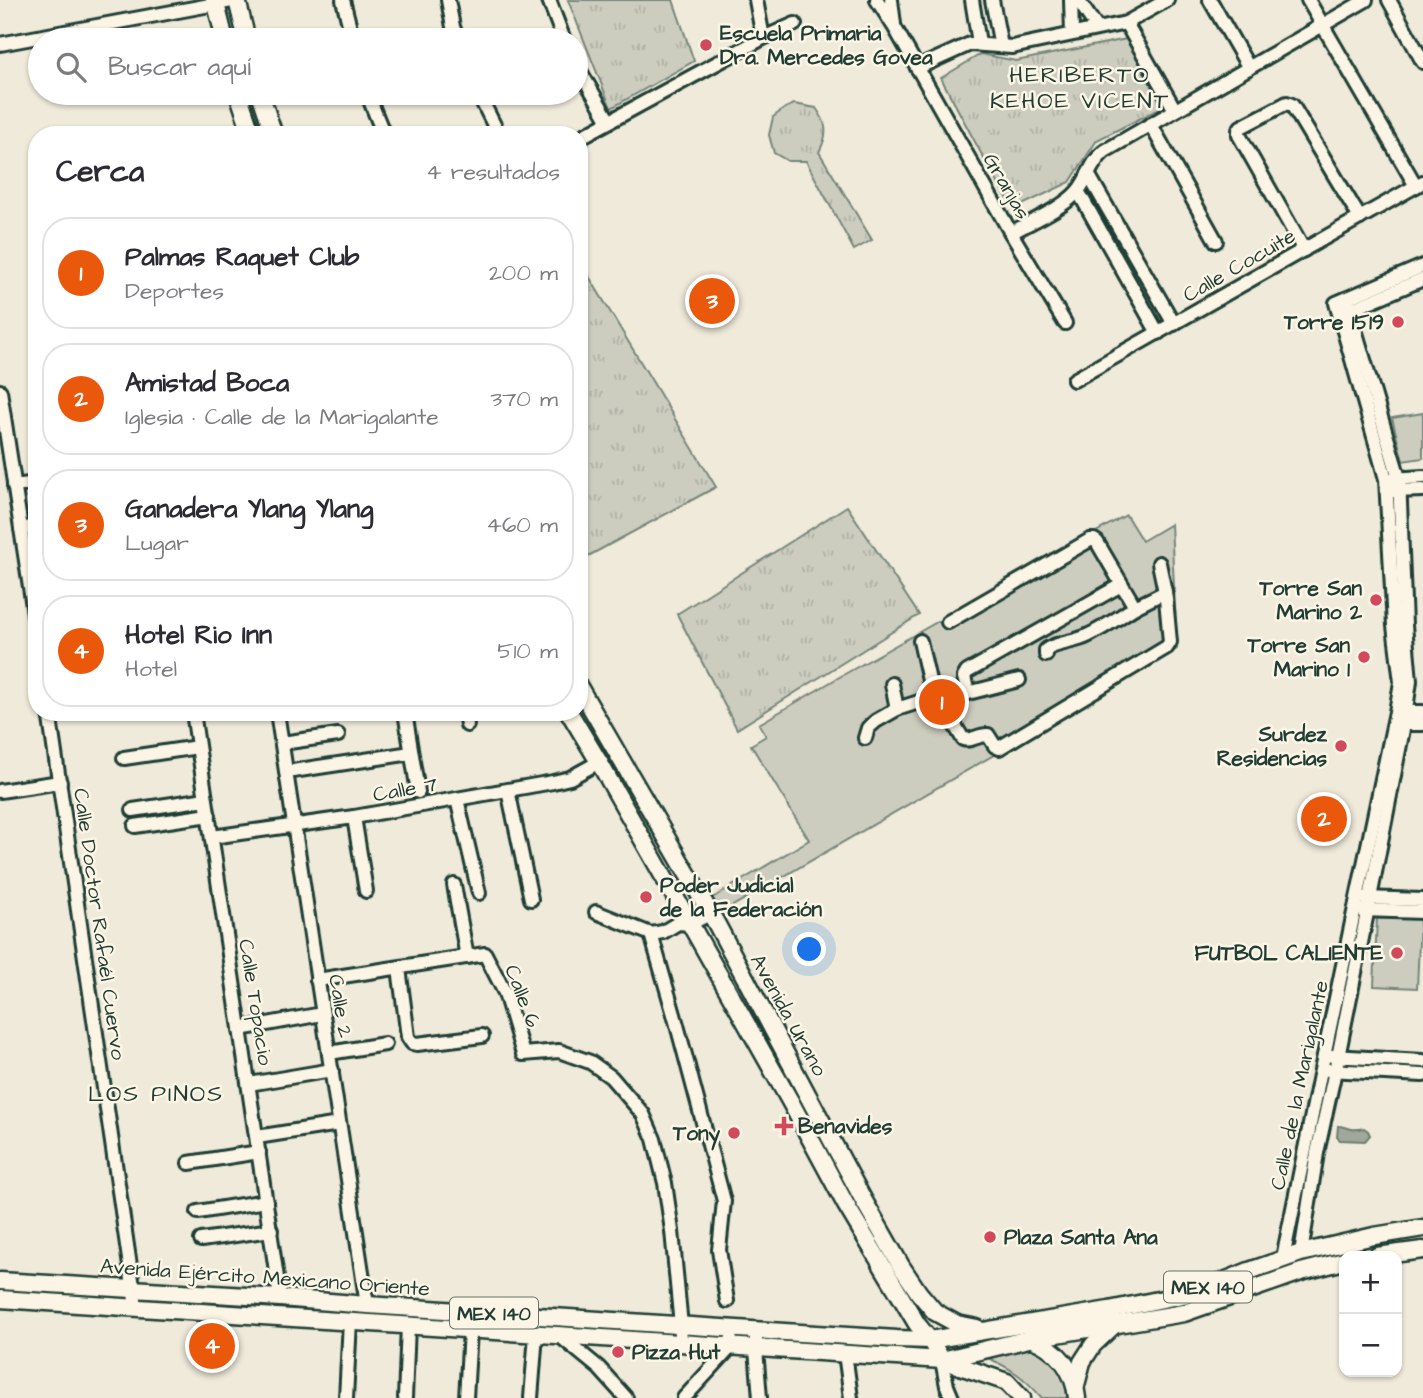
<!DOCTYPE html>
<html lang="es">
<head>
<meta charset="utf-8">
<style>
	:root { --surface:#fff; --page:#f7f7f7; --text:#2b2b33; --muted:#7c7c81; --line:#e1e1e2; --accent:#ea580c }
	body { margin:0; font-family:"Architects Daughter",sans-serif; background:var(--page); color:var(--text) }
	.controls { position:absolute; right:21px; bottom:21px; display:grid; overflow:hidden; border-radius:14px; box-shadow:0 2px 5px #0004 }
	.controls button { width:63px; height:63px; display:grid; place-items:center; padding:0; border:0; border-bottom:2px solid var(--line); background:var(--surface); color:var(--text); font:35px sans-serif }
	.you { position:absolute; left:810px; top:950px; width:24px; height:24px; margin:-18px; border:5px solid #fff; border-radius:50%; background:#1a73e8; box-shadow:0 0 0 10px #1a73e833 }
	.badge { display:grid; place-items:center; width:46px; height:46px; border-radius:50%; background:var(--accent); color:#fff; font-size:23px; font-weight:700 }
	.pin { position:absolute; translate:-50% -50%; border:4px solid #fff; box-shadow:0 2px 7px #0006 }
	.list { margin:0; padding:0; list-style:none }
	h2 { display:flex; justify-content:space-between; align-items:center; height:91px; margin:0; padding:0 28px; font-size:30px }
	h2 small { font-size:23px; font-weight:400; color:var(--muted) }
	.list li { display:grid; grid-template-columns:46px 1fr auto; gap:21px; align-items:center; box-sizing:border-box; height:112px; margin:0 14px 14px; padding:0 14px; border:2px solid var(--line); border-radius:28px }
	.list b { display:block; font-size:26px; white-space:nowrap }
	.list p { margin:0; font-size:23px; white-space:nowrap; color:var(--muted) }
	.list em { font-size:23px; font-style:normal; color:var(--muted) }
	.icon { flex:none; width:38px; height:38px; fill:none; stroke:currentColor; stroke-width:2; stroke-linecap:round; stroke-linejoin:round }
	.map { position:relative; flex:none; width:1423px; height:1398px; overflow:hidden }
	.search { position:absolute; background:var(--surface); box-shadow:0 2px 5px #0004; left:28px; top:28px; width:560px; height:77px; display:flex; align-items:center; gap:18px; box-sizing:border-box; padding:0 24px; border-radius:38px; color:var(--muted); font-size:26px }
	.panel { position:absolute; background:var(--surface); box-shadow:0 2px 5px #0004; left:28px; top:126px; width:560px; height:595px; border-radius:28px }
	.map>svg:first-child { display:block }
	.grass { fill:#cccdbf; stroke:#76857a; stroke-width:2 }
	.park { fill:url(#park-tufts); stroke:#76857a; stroke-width:2 }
	.water { fill:#9fa89a; stroke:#6c7d71; stroke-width:2 }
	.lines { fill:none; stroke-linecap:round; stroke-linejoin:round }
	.minor-casing { stroke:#1f3d34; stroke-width:18 }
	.major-casing { stroke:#1f3d34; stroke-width:21 }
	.minor { stroke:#fcf5e5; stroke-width:12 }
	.major { stroke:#fcf5e5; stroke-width:16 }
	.poi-dot { fill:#d1495b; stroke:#fcf5e5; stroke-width:2.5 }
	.labels { text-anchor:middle; stroke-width:5; stroke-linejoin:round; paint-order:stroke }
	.shield { fill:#fcf5e5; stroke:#617469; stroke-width:2 }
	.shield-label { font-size:19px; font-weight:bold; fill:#1f3d34 }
	.poi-label { font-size:21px; font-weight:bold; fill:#1f3d34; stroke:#fcf5e5; text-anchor:end }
	.street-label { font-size:21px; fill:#1f3d34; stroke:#fcf5e5 }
	.neighbourhood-label { font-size:23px; letter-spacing:2px; fill:#1f3d34; stroke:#fcf5e5 }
</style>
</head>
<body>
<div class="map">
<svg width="1423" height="1398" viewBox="0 0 1423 1398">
	<defs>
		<pattern id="park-tufts" width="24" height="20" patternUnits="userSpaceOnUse" patternTransform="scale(1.75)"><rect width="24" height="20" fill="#cccdbf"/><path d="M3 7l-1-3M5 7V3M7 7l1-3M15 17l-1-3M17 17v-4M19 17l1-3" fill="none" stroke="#afb1a5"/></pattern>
	</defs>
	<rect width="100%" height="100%" fill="#efeada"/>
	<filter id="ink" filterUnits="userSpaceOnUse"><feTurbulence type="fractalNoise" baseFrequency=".0143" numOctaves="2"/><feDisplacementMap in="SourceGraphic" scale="14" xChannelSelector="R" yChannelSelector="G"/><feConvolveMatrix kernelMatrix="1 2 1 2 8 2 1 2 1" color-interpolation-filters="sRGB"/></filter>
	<g filter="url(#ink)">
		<!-- grass -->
		<g class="grass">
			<polygon points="1423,413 1423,458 1403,461 1392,418"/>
			<polygon points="1126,515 1142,541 1171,524 1177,649 717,915 709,900 809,840 751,745 766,736 759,724 836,679"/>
			<polygon points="1377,918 1420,919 1417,988 1374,986"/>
			<path d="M 1029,1348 C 1056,1357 1064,1372 1070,1398 L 1042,1398 C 1023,1376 1012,1369 986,1357 L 986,1355 Z"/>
		</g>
		<!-- park -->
		<g class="park">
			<polygon points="568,0 673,0 694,61 611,108"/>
			<polygon points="1127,39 1163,107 1097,140 1070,182 1014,209 990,170 941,78 981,54 1016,61"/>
			<path d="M 794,104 L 816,108 C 828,124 828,135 819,152 L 872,240 L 854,250 L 806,161 L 788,161 L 774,153 L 769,135 L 773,117 L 785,108 Z"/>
			<polygon points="579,260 716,487 579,561"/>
			<polygon points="847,506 919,615 737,729 677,614"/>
		</g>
		<!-- water -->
		<path class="water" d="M 1338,1126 C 1349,1126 1348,1132 1364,1128 L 1368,1131 L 1370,1135 L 1365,1141 L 1340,1140 L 1337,1137 Z"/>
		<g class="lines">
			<!-- minor casing -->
			<g class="minor-casing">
				<g id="minor">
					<polyline points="343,0 353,40"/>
					<polyline points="448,0 453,27 458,40"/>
					<polyline points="549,0 564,40"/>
					<polyline points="756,0 763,38"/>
					<polyline points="877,0 895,28 1011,233 1065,323"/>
					<polyline points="891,0 894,24"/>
					<polyline points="972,0 979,43"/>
					<polyline points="992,0 1001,46"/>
					<polyline points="1071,0 1072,34"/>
					<polyline points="1078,0 1097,28"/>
					<polyline points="1210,0 1249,68"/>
					<polyline points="1308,0 1416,186"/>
					<polyline points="1389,0 1423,62"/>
					<polyline points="1126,23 1175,110"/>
					<polyline points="0,44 237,0"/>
					<polyline points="576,64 609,121"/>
					<polyline points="917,68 970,44 1012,47 1126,23 1167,0"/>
					<polyline points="367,93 384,135"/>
					<polyline points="478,93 499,135"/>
					<polyline points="1151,125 1216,241"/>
					<polyline points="579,138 763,38 795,24"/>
					<polyline points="1088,174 1174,324"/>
					<polyline points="1078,191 1158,333"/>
					<path d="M 1011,233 C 1030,222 1063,208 1077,192 C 1088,180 1091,161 1105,151 L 1366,0"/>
					<polyline points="1304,250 1239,135 1239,130 1241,127 1287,103 1292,105 1360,218"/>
					<polyline points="1343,313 1423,279"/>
					<polyline points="1074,380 1423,182"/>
					<polyline points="0,391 37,633"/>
					<polyline points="1392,479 1423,477"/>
					<polyline points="14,486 37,483"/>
					<polyline points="1392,491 1423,490"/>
					<polyline points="21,529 37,526"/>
					<polyline points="1159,563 1165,592"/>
					<path d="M 948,622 L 1090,540 L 1094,540 L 1097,542 L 1135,607 L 1165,592 L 1166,599 L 1170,642 L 1167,647 L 999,748 L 995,746 L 988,735 C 979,734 971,742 963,739 C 951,718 947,719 958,696"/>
					<polyline points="920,641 933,698"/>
					<path d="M 1046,655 L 1046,650 C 1054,643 1076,642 1087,636 C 1104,628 1119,617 1135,607"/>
					<polyline points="892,684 897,709"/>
					<polyline points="968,693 1019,680"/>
					<polyline points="49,712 136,1307"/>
					<polyline points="193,712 280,1298"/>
					<polyline points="277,712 367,1305"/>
					<polyline points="405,712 418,792"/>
					<polyline points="465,712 467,725"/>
					<polyline points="1399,712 1423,712"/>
					<polyline points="1398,724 1423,724"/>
					<polyline points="865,738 868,728 876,721 897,709 928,699 944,699 968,693 964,677 967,672 1121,585"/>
					<polyline points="282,743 338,735"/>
					<polyline points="124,758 198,747"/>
					<polyline points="286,772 411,753"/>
					<polyline points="508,790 531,899"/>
					<polyline points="0,791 60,782"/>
					<polyline points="457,799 479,893"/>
					<polyline points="133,810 206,799"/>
					<polyline points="354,817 366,891"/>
					<polyline points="135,826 209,815"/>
					<polyline points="212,837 354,817 553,782 570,778 599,762"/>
					<polyline points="454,885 467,957"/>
					<polyline points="1364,898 1423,900"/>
					<polyline points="707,908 678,923 690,924 710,914"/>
					<polyline points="1362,910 1423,912"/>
					<polyline points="596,912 651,934 663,932 678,923"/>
					<polyline points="651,934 677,1025 724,1201 719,1250 727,1301"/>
					<polyline points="399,968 408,1037 412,1043 417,1044 482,1036"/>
					<polyline points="317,980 485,954 505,993 523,1054 559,1051 590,1062 611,1077 643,1114 654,1139 665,1183 672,1231 681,1326 680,1344"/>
					<polyline points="240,1029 322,1014"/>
					<polyline points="329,1053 385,1044"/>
					<polyline points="1332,1056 1423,1061"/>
					<polyline points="1328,1070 1423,1075"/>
					<polyline points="249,1084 332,1070"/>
					<polyline points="257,1137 339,1124"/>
					<polyline points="189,1163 259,1152"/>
					<polyline points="198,1212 266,1201"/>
					<polyline points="201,1240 271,1230"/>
					<polyline points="1301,1253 1317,1153 1338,1057 1370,898 1404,724 1410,681 1405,625 1399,478 1346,299"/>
					<polyline points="1283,1258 1321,1070 1396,712 1401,682 1394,626 1386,479 1336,303 1423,266"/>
					<polyline points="756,1330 756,1349 760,1398"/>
					<polyline points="560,1336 599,1368 626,1398"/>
					<polyline points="845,1353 851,1398"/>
					<polyline points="942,1360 947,1386 952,1398"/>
					<polyline points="346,1398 350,1321"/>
					<polyline points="405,1398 408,1325"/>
					<polyline points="466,1398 470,1330"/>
					<polyline points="531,1398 536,1334"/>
					<polyline points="684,1398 730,1348 731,1340"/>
				</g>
			</g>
			<!-- major casing -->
			<g class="major-casing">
				<g id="major">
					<polyline points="215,0 225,40"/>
					<polyline points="237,0 247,40"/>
					<polyline points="238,93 252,135"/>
					<polyline points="260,93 274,135"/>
					<polyline points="579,687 716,923 864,1201 901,1266 919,1293 935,1312 957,1324 977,1328"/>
					<polyline points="569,712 599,762 790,1101 846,1205 917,1324 930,1340 942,1360 1007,1382 1022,1398"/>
					<polyline points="1377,1256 1423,1250"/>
					<polyline points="0,1281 280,1298 367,1305 800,1333 897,1339 930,1340 1109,1310 1197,1292 1249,1271 1301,1253 1374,1236 1423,1228"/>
					<polyline points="0,1299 942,1360 1033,1338 1184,1313 1301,1272 1344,1261"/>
					<path d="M 1030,1338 C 1058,1349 1074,1368 1077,1398"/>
					<polyline points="1076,1385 1082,1362 1093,1345 1114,1325"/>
				</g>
			</g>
			<!-- minor -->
			<use href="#minor" class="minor"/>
			<!-- major -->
			<use href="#major" class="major"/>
		</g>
	</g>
	<!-- markers -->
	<g class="poi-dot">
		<circle cx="706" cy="45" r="7"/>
		<circle cx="1398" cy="322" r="7"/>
		<circle cx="1376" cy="600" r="7"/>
		<circle cx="1364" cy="657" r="7"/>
		<circle cx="1341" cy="746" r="7"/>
		<circle cx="646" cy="897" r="7"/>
		<circle cx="1397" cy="953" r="7"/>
		<path d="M780.5 1115.5h7v7h7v7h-7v7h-7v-7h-7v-7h7z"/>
		<circle cx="734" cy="1133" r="7"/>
		<circle cx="990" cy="1237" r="7"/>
		<circle cx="618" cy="1352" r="7"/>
	</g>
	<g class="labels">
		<!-- shield labels -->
		<g class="shield">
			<rect x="1164" y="1271.5" width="88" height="31" rx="5"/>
			<rect x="450" y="1297.5" width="88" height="31" rx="5"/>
		</g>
		<g class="shield-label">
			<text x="1208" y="1294">MEX 140</text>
			<text x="494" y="1320">MEX 140</text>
		</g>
		<!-- poi labels -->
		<g class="poi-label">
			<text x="720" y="40" text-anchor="start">Escuela Primaria<tspan x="720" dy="24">Dra. Mercedes Govea</tspan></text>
			<text x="1384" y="329">Torre 1519</text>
			<text x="1362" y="595">Torre San<tspan x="1362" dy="24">Marino 2</tspan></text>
			<text x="1350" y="652">Torre San<tspan x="1350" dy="24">Marino 1</tspan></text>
			<text x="1327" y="741">Surdez<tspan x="1327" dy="24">Residencias</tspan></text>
			<text x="660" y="892" text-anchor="start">Poder Judicial<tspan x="660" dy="24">de la Federación</tspan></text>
			<text x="1383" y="960">FUTBOL CALIENTE</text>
			<text x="798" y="1133" text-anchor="start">Benavides</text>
			<text x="720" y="1140">Tony</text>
			<text x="1004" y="1244" text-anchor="start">Plaza Santa Ana</text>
			<text x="632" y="1359" text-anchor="start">Pizza Hut</text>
		</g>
		<!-- street labels -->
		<g class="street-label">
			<text transform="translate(1007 186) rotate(60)" y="7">Granjas</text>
			<text transform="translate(1239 265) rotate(-30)" y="7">Calle Cocuite</text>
			<text transform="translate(405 789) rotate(-10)" y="7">Calle 7</text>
			<text transform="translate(100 924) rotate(82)" y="7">Calle Doctor Rafaél Cuervo</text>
			<text transform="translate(523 996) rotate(69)" y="7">Calle 6</text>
			<text transform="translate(256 1002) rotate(81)" y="7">Calle Topacio</text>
			<text transform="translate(341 1006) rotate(81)" y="7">Calle 2</text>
			<text transform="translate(789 1015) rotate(61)" y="7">Avenida Urano</text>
			<text transform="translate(1299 1085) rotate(-78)" y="7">Calle de la Marigalante</text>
			<text transform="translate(265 1277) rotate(4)" y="7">Avenida Ejército Mexicano Oriente</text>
		</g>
		<!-- neighbourhood labels -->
		<g class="neighbourhood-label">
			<text x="1080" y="82">HERIBERTO<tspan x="1080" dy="26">KEHOE VICENT</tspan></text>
			<text x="156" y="1101">LOS PINOS</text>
		</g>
	</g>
</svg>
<div class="controls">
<button>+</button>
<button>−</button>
</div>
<div class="you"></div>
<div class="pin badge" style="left:942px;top:702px">1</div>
<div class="pin badge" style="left:1324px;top:819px">2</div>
<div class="pin badge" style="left:712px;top:301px">3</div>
<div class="pin badge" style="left:212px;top:1346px">4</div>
<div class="search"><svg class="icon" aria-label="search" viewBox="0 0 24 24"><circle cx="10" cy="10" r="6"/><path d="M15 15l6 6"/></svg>Buscar aquí</div>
<section class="panel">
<h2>Cerca<small>4 resultados</small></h2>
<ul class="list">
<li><span class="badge">1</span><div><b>Palmas Raquet Club</b><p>Deportes</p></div><em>200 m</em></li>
<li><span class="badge">2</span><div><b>Amistad Boca</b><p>Iglesia · Calle de la Marigalante</p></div><em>370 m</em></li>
<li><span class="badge">3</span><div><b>Ganadera Ylang Ylang</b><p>Lugar</p></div><em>460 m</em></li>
<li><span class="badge">4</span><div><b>Hotel Rio Inn</b><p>Hotel</p></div><em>510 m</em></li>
</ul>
</section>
</div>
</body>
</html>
